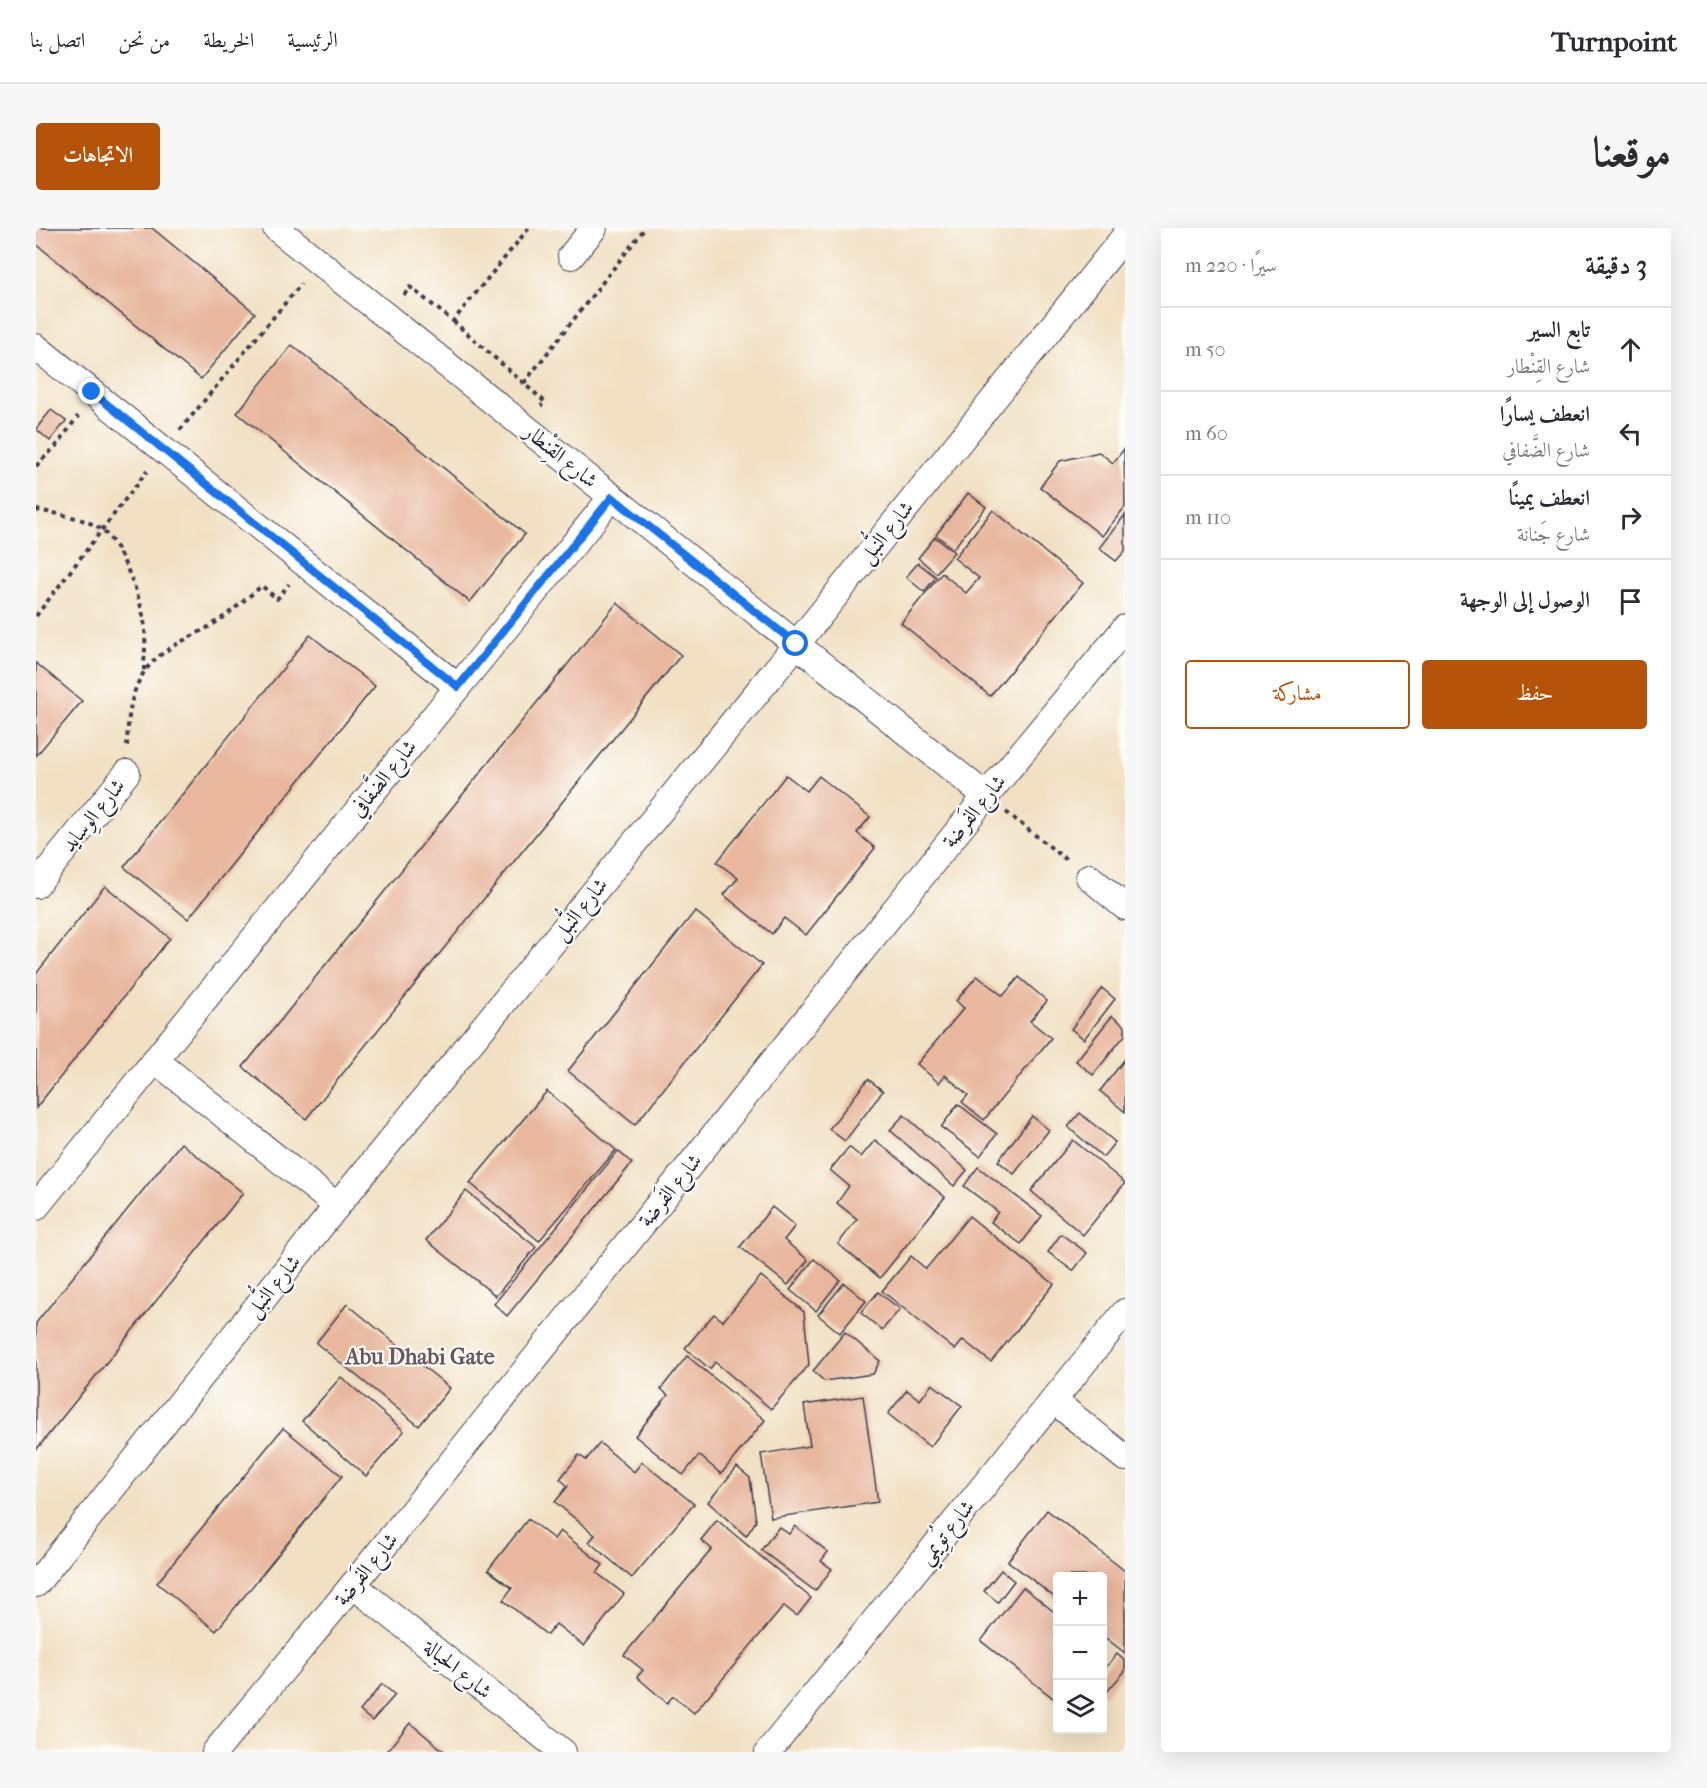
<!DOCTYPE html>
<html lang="ar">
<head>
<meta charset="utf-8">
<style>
	:root { --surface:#fff; --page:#f7f7f7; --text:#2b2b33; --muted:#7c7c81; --line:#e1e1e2; --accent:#b45309 }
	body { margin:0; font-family:"IM FELL French Canon",Amiri,serif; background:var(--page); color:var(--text); direction:rtl }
	.controls { position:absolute; right:18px; bottom:18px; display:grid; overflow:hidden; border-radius:6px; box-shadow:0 6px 24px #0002 }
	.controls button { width:54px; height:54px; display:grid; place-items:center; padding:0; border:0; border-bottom:2px solid var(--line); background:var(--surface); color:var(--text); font:30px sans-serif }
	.stop { position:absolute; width:18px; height:18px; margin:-14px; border:4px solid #1a73e8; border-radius:50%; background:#fff }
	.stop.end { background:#1a73e8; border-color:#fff; box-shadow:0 2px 6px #0008 }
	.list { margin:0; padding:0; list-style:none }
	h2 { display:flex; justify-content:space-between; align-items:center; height:78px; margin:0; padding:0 24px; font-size:26px }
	h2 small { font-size:20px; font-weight:400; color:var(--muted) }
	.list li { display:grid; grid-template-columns:39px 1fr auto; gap:18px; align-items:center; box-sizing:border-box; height:84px; padding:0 24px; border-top:2px solid var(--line) }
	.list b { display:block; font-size:22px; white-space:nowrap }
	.list p { margin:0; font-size:20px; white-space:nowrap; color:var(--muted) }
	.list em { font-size:20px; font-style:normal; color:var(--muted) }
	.actions { display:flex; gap:12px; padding:18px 24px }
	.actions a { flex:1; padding:14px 0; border:2px solid var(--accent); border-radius:6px; text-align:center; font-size:21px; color:var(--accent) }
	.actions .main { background:var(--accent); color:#fff }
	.icon { flex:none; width:33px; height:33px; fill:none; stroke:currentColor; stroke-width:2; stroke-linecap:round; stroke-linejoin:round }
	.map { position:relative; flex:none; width:1089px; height:1524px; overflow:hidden; direction:ltr; border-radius:6px }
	header { display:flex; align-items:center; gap:36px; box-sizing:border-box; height:84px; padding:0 30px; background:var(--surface); border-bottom:2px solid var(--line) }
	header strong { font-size:28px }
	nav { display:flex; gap:33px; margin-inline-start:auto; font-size:21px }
	.intro { display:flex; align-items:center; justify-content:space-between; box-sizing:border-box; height:144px; padding:0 36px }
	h1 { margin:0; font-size:42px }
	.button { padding:15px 27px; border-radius:6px; background:var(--accent); color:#fff; font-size:21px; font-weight:700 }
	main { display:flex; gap:36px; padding:0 36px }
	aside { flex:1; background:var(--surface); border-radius:6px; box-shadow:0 6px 24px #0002 }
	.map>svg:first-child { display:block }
	.building { fill:#e8b79e }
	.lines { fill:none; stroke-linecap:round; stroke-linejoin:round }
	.minor-casing { stroke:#413e4f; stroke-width:28 }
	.path { stroke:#413e4f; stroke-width:4; stroke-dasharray:4.5 4.5; stroke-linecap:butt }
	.minor { stroke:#fff; stroke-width:26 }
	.route { stroke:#1a73e8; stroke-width:8 }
	.labels { text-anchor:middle; stroke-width:4.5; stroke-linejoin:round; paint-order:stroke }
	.street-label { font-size:21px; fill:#22223b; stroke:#fdfcf7 }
	.neighbourhood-label { font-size:22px; font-weight:bold; fill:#67565e; stroke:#fdfcf7 }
</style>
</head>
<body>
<header>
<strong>Turnpoint</strong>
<nav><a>الرئيسية</a><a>الخريطة</a><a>من نحن</a><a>اتصل بنا</a></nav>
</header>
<div class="intro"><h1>موقعنا</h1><a class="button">الاتجاهات</a></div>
<main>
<aside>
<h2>3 دقيقة<small>سيرًا · 220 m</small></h2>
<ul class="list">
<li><svg class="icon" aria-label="ahead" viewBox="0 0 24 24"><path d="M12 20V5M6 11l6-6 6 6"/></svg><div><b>تابع السير</b><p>شارع القِنْطار</p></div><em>50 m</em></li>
<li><svg class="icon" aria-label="left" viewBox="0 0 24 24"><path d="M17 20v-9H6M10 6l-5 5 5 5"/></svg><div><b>انعطف يسارًا</b><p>شارع الضَّفافي</p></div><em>60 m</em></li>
<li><svg class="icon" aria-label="right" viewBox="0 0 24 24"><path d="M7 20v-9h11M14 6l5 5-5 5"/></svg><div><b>انعطف يمينًا</b><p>شارع جَنانة</p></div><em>110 m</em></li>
<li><svg class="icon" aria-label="arrive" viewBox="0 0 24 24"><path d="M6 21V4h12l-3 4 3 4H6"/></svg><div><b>الوصول إلى الوجهة</b></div></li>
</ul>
<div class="actions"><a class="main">حفظ</a><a>مشاركة</a></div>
</aside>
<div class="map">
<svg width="1089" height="1524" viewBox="0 0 1089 1524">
	<rect width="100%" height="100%" fill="#fdfcf7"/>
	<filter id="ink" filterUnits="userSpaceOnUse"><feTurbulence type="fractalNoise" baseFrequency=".0167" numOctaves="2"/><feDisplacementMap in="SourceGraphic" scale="12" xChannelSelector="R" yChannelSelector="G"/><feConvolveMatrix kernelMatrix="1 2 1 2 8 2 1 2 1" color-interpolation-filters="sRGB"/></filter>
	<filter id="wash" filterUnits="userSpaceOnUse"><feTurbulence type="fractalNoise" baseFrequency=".008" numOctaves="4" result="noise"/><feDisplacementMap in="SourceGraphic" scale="24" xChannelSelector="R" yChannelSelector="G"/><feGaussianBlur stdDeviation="1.35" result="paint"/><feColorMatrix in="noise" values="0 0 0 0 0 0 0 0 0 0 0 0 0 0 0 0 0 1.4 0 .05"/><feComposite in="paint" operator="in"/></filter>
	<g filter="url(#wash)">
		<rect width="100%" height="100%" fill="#f1e0c3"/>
		<g id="blocks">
			<!-- building -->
			<g class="building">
				<polygon points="0,0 116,0 219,85 165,151 0,16"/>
				<polygon points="256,117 489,306 434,374 201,185"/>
				<polygon points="15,182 30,193 14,213 0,201"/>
				<polygon points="1088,221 1089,279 1066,308 1004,259 1024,233 1063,224 1077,235"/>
				<polygon points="932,265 950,279 917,321 900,307"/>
				<polygon points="957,282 1047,355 954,468 865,395 906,345 930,365 943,350 918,330"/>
				<polygon points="1089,287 1089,323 1080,333 1063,320"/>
				<polygon points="899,309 918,324 900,345 882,330"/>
				<polygon points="882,335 900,349 888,364 870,349"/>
				<polygon points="581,375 645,427 270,891 207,839"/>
				<polygon points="274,407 339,458 152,691 88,639"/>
				<polygon points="0,435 46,473 0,528"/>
				<polygon points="750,547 771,563 783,548 834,589 821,605 839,620 770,707 748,690 736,706 688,667 702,650 681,634"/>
				<polygon points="69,658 134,710 0,880 0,746"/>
				<polygon points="659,683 726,737 599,897 532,843"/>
				<polygon points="941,748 967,768 983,749 1011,773 994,793 1015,810 948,892 926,874 932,867 909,847 903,855 881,836 928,780 920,773"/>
				<polygon points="1066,760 1079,771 1048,811 1035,801"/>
				<polygon points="1076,788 1089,798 1089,807 1057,847 1040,833"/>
				<polygon points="1089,831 1089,884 1064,863"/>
				<polygon points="832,851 847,863 809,913 793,901"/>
				<polygon points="511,863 580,922 503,1013 434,955"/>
				<polygon points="922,876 961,906 944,928 905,899"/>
				<polygon points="1044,885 1079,914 1067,929 1032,899"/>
				<polygon points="868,887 931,942 918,958 854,902"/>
				<polygon points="996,888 1013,902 978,946 962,933"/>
				<polygon points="839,912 909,969 844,1050 802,1016 821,991 801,975 813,958 794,942 813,919 825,929"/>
				<polygon points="1037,912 1089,955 1047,1007 995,963"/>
				<polygon points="145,915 207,965 0,1222 0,1095"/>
				<polygon points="582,923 596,935 471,1088 458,1076"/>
				<polygon points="942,939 1006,988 985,1016 955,994 962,984 928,958"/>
				<polygon points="430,963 500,1019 460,1068 390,1012"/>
				<polygon points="736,979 759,998 748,1012 772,1032 752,1057 704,1019"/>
				<polygon points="933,988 1018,1056 955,1134 927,1112 919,1122 846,1063 875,1028 890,1041"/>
				<polygon points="1025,1006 1051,1025 1037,1043 1012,1024"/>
				<polygon points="778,1031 804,1052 780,1083 754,1062"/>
				<polygon points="725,1048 768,1084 773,1137 735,1181 679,1134 674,1141 649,1120 678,1086 687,1093"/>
				<polygon points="808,1055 830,1073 804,1105 782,1087"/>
				<polygon points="842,1064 864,1081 846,1102 825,1085"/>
				<polygon points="311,1076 414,1160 383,1198 280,1115"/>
				<polygon points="809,1104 844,1133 837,1146 788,1153 777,1143"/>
				<polygon points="651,1128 729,1192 685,1246 663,1227 647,1247 599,1208 632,1167 625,1161"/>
				<polygon points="305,1149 368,1203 330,1248 266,1193"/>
				<polygon points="896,1156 926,1178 894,1219 852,1186 871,1162 884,1172"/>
				<polygon points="827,1168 842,1274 735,1290 725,1226 774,1218 768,1177"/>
				<polygon points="247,1200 306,1248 180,1403 121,1355"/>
				<polygon points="564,1215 598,1244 606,1234 658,1276 596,1350 553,1314 559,1307 519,1274 532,1258 524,1251 543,1227 550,1232"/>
				<polygon points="701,1239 714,1250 720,1293 710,1308 672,1274"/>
				<polygon points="1011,1282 1089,1343 1089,1425 1066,1407 1066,1348 1022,1348 1022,1372 972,1333"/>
				<polygon points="492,1291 518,1311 524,1303 567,1337 561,1345 588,1366 548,1418 520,1396 511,1407 467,1372 476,1360 452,1342"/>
				<polygon points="681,1292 775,1370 761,1388 748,1378 658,1485 637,1468 631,1475 601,1449 607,1442 588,1427 676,1321 665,1312"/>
				<polygon points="759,1298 792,1324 785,1333 796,1341 779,1363 725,1322 743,1299 753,1306"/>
				<polygon points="965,1342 978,1353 962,1374 948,1363"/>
				<polygon points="987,1359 1022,1387 1022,1474 945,1413"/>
				<polygon points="1081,1426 1089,1433 1089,1443 1068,1467 1066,1466 1066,1444"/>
				<polygon points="346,1456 359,1467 336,1493 324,1483"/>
				<polygon points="374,1495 409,1524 350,1524"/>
			</g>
		</g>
	</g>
	<g filter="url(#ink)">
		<use href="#blocks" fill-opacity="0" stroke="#413e4f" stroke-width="1.5"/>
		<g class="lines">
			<!-- minor casing -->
			<g class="minor-casing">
				<g id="minor">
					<polyline points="240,0 950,568"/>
					<polyline points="535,28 558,0"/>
					<polyline points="0,119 422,459"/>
					<polyline points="1053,649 1089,679"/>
					<polyline points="0,657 91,545"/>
					<polyline points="119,832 301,978"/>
					<polyline points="0,979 576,269"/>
					<polyline points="1017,1172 1089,1230"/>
					<polyline points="0,1356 301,978 747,433 1089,8"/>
					<polyline points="317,1357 527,1524"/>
					<polyline points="179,1524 317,1357 950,568 1089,400"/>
					<polyline points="732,1524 1089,1084"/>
				</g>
			</g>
			<!-- path -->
			<g class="path">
				<polyline points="368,67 374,59 417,93 493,0"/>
				<polyline points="417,93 509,174 505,178"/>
				<polyline points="488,155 609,0"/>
				<polyline points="144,202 265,56"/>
				<polyline points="0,238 22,216 42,188"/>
				<path d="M 0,282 C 18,285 51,290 66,302 C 84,316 105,370 108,393 C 111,409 108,427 108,443"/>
				<polyline points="0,388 111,243"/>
				<path d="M 91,518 C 92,481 96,445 130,423 C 144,413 160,407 174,398 C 193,387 209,371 226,358 L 241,371 L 253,356"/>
				<polyline points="970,584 1032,633"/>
			</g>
			<!-- minor -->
			<use href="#minor" class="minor"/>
		</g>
	</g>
	<g class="lines" filter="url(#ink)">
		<!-- route -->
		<polyline class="route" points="56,164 422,459 576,269 760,416"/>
	</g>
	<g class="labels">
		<!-- street labels -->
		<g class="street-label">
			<text transform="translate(525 228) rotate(39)" y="7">شارع القِنْطار</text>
			<text transform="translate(850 304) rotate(-51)" y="7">شارع النُّبل</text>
			<text transform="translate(347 550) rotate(-51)" y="7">شارع الضَّفافي</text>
			<text transform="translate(938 583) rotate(-51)" y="7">شارع الفَرضة</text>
			<text transform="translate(57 587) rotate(-51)" y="7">شارع الوِسايد</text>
			<text transform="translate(544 681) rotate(-51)" y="7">شارع النُّبل</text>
			<text transform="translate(634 962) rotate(-51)" y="7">شارع الفَرضة</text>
			<text transform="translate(237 1058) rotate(-51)" y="7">شارع النُّبل</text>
			<text transform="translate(910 1304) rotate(-51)" y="7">شارع تُوِيمي</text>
			<text transform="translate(330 1341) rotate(-51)" y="7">شارع الفَرضة</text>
			<text transform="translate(422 1441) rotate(39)" y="7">شارع الحِبالة</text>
		</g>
		<!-- neighbourhood labels -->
		<g class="neighbourhood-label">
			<text x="384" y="1136">Abu Dhabi Gate</text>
		</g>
	</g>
</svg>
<div class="controls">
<button>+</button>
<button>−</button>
<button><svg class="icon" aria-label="layers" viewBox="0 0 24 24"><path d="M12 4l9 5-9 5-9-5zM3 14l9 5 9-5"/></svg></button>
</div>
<div class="stop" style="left:760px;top:416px"></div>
<div class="stop end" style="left:56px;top:164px"></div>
</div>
</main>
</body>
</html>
